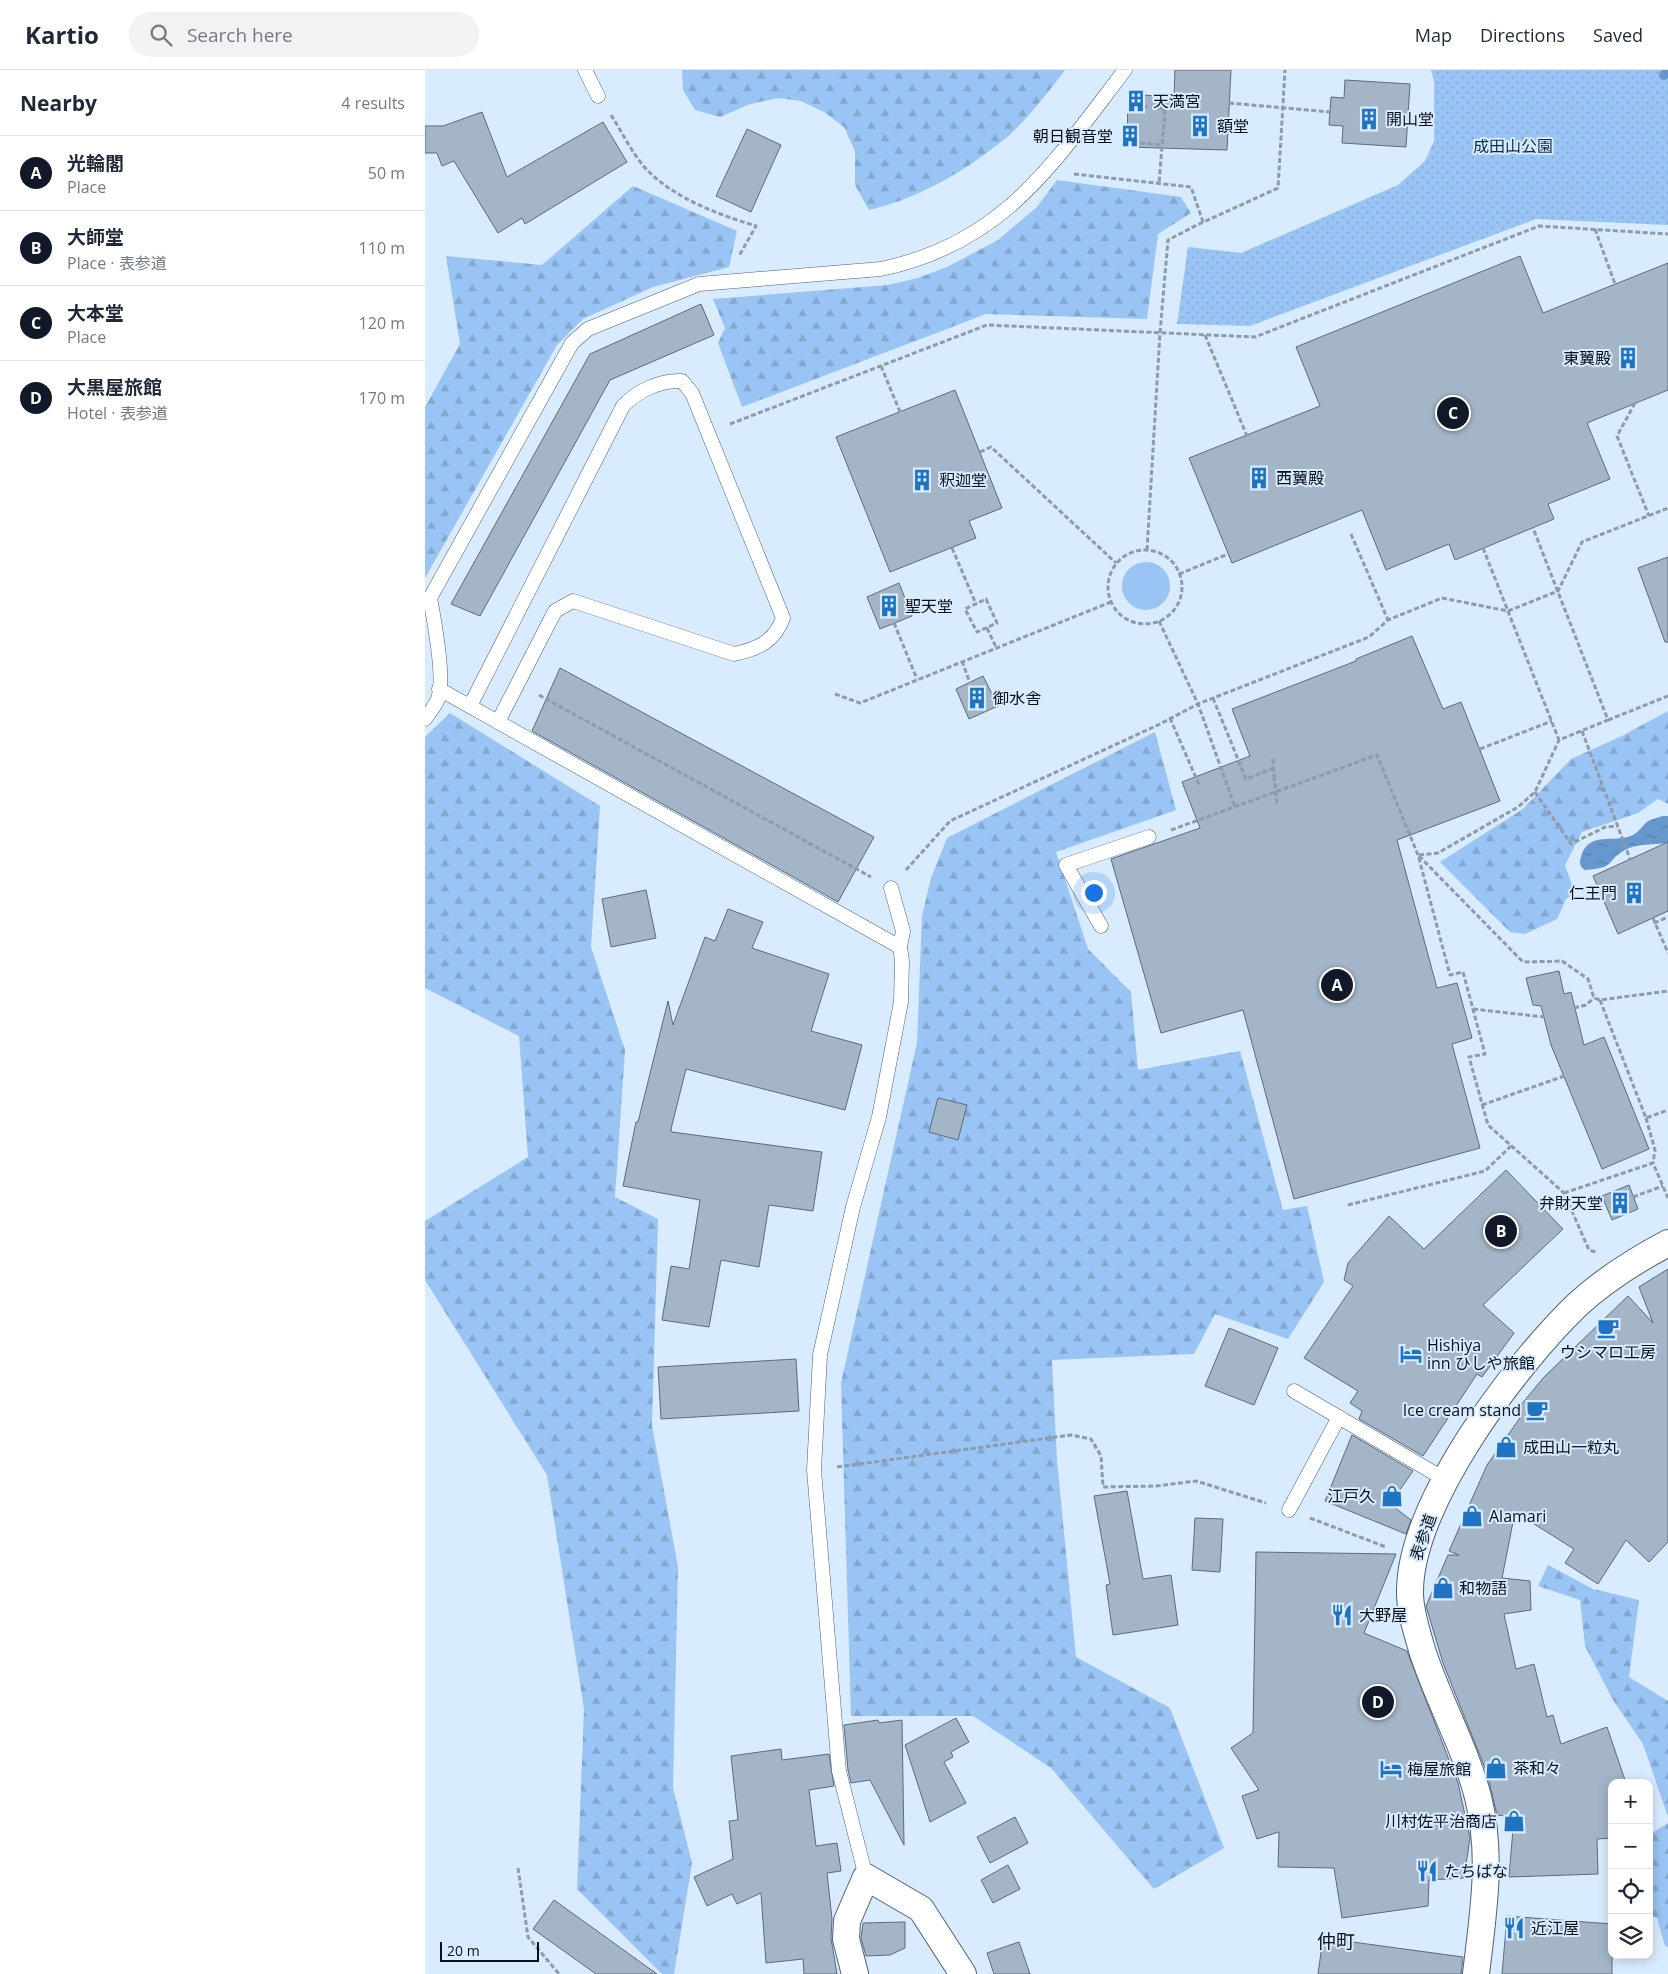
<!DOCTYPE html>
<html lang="en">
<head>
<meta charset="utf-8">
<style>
	:root { --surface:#fff; --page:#f2f2f3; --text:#1f2937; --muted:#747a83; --line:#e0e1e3; --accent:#111827 }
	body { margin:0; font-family:"Open Sans","Noto Sans JP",sans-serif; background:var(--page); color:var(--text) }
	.controls { position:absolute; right:15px; bottom:15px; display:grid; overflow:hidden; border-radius:10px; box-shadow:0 2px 12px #0003 }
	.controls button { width:45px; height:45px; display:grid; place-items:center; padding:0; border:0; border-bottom:1px solid var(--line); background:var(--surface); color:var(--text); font:25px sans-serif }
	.scale { position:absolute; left:15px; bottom:12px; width:99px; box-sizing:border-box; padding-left:5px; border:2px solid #0b1118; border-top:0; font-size:14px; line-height:18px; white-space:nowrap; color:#0b1118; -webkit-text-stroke:4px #d9ebff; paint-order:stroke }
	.you { position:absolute; left:668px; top:822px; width:18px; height:18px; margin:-12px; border:4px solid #fff; border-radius:50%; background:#1a73e8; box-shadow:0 0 0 8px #1a73e833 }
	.badge { display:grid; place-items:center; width:32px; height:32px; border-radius:50%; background:var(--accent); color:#fff; font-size:16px; font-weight:700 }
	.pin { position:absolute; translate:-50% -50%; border:2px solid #fff; box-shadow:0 1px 5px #0006 }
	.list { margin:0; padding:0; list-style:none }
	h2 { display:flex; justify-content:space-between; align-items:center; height:65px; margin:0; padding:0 20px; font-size:21px }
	h2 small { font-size:16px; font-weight:400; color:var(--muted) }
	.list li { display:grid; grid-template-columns:32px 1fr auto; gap:15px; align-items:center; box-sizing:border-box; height:75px; padding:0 20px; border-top:1px solid var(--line) }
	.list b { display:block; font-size:19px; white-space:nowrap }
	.list p { margin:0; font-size:16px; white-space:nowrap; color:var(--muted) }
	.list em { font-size:16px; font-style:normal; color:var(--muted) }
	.icon { flex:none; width:28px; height:28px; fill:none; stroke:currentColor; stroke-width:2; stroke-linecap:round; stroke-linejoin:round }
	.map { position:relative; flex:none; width:1243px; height:1904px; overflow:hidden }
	header { display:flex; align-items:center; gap:30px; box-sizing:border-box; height:70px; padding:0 25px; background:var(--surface); border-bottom:1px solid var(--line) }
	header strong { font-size:24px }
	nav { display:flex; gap:28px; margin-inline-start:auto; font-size:18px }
	.search { width:350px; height:45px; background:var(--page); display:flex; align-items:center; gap:12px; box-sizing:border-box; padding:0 18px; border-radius:28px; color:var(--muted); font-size:19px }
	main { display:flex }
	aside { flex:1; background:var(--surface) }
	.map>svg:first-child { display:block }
	.grass { fill:#99c4f3 }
	.forest { fill:url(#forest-firs) }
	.park { fill:url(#park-dots) }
	.water { fill:url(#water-ripples) }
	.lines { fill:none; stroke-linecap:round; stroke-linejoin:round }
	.stream { stroke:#6698ce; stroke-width:10 }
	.building { fill:#a4b5c8; stroke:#5c6b7d }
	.service-casing { stroke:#516172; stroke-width:15 }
	.minor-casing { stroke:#516172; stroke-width:28 }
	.path { stroke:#8d9baa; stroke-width:3; stroke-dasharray:5 2.5; stroke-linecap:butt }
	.service { stroke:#fff; stroke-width:14 }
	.minor { stroke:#fff; stroke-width:26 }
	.path-bridge { stroke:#8d9baa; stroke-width:3; stroke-dasharray:5 2.5; stroke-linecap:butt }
	.labels { text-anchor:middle; stroke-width:4; stroke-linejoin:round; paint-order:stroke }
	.poi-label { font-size:16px; fill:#0b1118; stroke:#d9ebff; text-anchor:start }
	.park-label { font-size:16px; fill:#082d51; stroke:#d9ebff }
	.street-label { font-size:16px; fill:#0b1118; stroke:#d9ebff }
	.quarter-label { font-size:19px; fill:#0b1118; stroke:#d9ebff }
</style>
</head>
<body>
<header>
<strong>Kartio</strong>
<div class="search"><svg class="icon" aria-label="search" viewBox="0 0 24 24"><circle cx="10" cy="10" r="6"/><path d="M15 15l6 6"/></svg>Search here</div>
<nav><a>Map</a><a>Directions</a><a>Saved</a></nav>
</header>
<main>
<aside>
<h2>Nearby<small>4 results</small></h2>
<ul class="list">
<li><span class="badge">A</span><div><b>光輪閣</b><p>Place</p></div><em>50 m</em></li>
<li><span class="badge">B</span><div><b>大師堂</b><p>Place · 表参道</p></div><em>110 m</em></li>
<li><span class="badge">C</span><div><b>大本堂</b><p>Place</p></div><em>120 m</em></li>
<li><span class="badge">D</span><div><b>大黒屋旅館</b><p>Hotel · 表参道</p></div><em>170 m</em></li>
</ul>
</aside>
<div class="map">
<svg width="1243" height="1904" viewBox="0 0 1243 1904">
	<defs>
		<pattern id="forest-firs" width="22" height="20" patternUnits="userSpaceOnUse" patternTransform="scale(1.25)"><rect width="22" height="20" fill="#99c4f3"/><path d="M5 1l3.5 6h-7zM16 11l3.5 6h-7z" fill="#82a7d0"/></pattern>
		<pattern id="park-dots" width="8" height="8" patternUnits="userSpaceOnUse" patternTransform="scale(1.25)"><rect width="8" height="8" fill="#99c4f3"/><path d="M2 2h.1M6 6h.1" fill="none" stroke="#82a7d0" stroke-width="1.8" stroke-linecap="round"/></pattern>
		<pattern id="water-ripples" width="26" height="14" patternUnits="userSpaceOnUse" patternTransform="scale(1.25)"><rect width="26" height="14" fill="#6698ce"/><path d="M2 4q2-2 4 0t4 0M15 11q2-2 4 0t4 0" fill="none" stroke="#527ba6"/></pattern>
	</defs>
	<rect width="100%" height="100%" fill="#d9ebff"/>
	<!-- grass -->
	<circle class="grass" cx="721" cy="516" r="24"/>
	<!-- forest -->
	<g class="forest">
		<path d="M 257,0 L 640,0 C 625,20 601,51 582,67 C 542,100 495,128 444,140 L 430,115 L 430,81 L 419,57 L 399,42 L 376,31 L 353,28 L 325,34 L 295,47 L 270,40 L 258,20 Z"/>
		<polygon points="632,110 756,127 766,143 733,164 722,249 561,244 317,337 293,273 300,258 288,229 463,215 493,208 522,197 573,170 612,137"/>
		<polygon points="208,116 312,161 304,197 228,217 158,249 132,275 0,508 0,337 35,274 21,186 117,195"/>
		<polygon points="1243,641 1243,734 1233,729 1213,743 1157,762 1140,795 1150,823 1141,829 1132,849 1100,864 1085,862 1015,792 1098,739 1146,689 1197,666"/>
		<polygon points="25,643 175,736 166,877 200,980 190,1127 233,1149 227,1356 253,1497 248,1718 267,1793 249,1904 237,1904 152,1819 159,1639 122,1405 0,1210 0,1151 103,1087 94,966 0,918 0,667"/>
		<polygon points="730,662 751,740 631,782 663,879 706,922 713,1000 815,981 858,1140 882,1136 899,1212 863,1269 790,1244 769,1284 627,1290 632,1390 651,1587 745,1638 799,1778 729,1819 626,1698 548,1646 426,1646 416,1313 492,973 497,846 506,808 522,768"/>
		<polygon points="1123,1495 1168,1519 1214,1530 1204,1607 1243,1631 1243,1747 1218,1674 1188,1630 1160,1576 1155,1530 1113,1516"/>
		<polygon points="1243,1753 1243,1877 1240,1876 1232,1848 1224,1845 1224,1765"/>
	</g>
	<!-- park -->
	<polygon class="park" points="1006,0 1243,0 1243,155 1111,149 825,256 752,254 763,177 816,183 973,115 1000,91 1009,71 1009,11"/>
	<!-- water -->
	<path class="water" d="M 1237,746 L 1243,746 L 1243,773 C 1230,775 1212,773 1200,780 C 1180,791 1192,798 1160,800 C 1155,797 1154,793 1156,787 C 1163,760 1189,774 1208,765 C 1214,762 1217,756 1222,752 C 1226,749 1233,748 1237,746 Z"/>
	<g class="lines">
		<!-- stream -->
		<polyline class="stream" points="1239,5 1243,0"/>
	</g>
	<!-- building -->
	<g class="building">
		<polygon points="750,0 806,0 802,80 702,77 703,24 749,27"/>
		<polygon points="920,10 985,14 981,77 917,73 918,56 904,55 906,27 919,28"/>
		<polygon points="57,42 82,107 178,52 202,92 100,154 97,148 73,163 29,91 17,96 12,83 0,83 0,56 18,56"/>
		<polygon points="322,59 356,75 326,142 291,126"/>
		<polygon points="1095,186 1118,243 1243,193 1243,320 1162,353 1185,409 1123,434 1129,449 1030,490 1024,474 961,500 937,440 807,493 764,388 895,336 871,277"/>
		<polygon points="276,234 289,265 185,310 55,546 26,534 165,284"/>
		<polygon points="530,320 577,438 544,451 551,468 465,502 411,367"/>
		<polygon points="1243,487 1243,572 1240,572 1213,498"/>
		<polygon points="474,513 487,546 455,559 442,527"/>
		<polygon points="987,566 1018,639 1036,632 1075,731 972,770 1012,918 1032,913 1047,968 1027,974 1055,1078 869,1129 818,940 736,963 686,789 775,758 757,712 825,686 807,639 931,591 931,589"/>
		<polygon points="135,598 449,767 413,832 107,661"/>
		<polygon points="558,606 573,636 544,649 531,619"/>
		<polygon points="1243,772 1243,841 1193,864 1168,806"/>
		<polygon points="221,820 231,868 186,877 177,829"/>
		<polygon points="303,839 338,852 327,878 404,904 386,961 437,975 420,1040 261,999 246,1059 247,1062 397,1082 388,1141 344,1135 334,1197 296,1190 284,1257 237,1250 246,1196 264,1199 275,1130 198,1116 211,1052 213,1052 243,931 248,955 280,867 290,871"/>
		<polygon points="1134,901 1139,924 1146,922 1159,975 1179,967 1224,1079 1177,1099 1126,975 1116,936 1108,935 1101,908"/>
		<polygon points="513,1028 542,1035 533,1070 504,1062"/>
		<polygon points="1081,1100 1138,1159 1058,1235 1089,1263 1057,1307 1052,1304 998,1386 934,1349 937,1341 925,1333 933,1321 879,1288 928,1216 919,1210 923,1193 964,1146 999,1179"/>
		<polygon points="1204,1115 1213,1139 1187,1150 1177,1126"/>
		<polygon points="1243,1199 1243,1472 1224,1492 1201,1470 1173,1514 1140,1493 1149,1479 1090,1442 1077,1508 1105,1511 1106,1540 1079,1544 1091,1599 1109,1594 1122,1647 1128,1645 1136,1674 1182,1657 1201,1713 1187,1713 1187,1768 1172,1769 1173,1804 1084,1807 1089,1747 1072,1745 1062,1703 1018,1593 1001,1536 1023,1485 1034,1485 1024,1481 1062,1395 1097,1345 1091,1341 1119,1307 1203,1226 1228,1253 1214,1217"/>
		<polygon points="804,1258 853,1278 829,1335 780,1316"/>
		<polygon points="371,1289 374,1341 236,1349 233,1297"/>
		<polygon points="927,1365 988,1401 965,1434 986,1450 981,1464 900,1431"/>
		<polygon points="702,1421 718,1509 746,1505 753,1555 688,1565 681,1515 685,1514 669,1426"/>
		<polygon points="770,1448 798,1449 795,1502 767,1500"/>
		<polygon points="831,1482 971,1484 939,1563 982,1581 1033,1713 1045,1768 1039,1808 1004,1810 1003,1836 917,1848 909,1798 853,1797 854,1762 832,1769 817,1726 834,1720 806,1678 828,1663"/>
		<polygon points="531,1648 544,1672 526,1682 528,1687 519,1692 541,1733 505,1752 480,1675"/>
		<polygon points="453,1650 454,1653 477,1650 479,1775 445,1710 426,1713 423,1700 419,1655"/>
		<polygon points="356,1679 357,1690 404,1684 409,1716 384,1720 391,1776 412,1773 416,1801 402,1803 407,1849 406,1868 412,1904 379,1904 378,1889 341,1893 336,1823 312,1834 307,1824 282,1836 269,1807 308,1789 304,1751 313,1750 306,1686"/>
		<polygon points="590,1747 603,1773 565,1793 552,1767"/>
		<polygon points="583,1795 595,1819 568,1833 556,1810"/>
		<polygon points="129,1830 232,1904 171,1904 108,1859"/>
		<polygon points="1082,1846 1187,1854 1187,1904 1077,1904"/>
		<polygon points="480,1852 480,1878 465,1885 441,1886 436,1868 438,1853"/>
		<polygon points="898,1868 1038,1887 1036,1904 893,1904"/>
		<polygon points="594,1872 605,1904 569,1904 562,1883"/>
	</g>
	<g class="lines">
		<!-- service casing -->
		<g class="service-casing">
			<g id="service">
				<polyline points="160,0 173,26"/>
				<polyline points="14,619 475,877"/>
				<path d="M 45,636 L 198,336 C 212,321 235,310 257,311 L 267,323 L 358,548 C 350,571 333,579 309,584 L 148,531 L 130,541 L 73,652"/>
				<path d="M 0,649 C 4,643 10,636 13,629 C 20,610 9,549 5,528 L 147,273 L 163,259 L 274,214 L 456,199 C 580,173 628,93 700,0"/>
				<polyline points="676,856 641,795 724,767"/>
				<polyline points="869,1321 1021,1410"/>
				<polyline points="864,1440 914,1347"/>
				<polyline points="441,1807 414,1701 389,1400 395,1285 428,1137 454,1047 476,932 477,891 475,877 478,861 466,818"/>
			</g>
		</g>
		<!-- minor casing -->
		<g class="minor-casing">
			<g id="minor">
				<polyline points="430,1904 421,1869 422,1851 441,1807 496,1839 538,1904"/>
				<path d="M 1051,1904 C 1058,1844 1068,1787 1053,1727 C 1040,1677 1013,1630 997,1580 C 992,1562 985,1542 985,1523 C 984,1434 1090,1295 1152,1235 C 1179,1210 1211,1190 1243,1173"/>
			</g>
		</g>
		<!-- path -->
		<g class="path">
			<polyline points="804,33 905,42"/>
			<polyline points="718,36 740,39 734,113"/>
			<path d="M 186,45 C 197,62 208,85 222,100 C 251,129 292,144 331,156 L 314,186"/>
			<polyline points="715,73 737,75"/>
			<polyline points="649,104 766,117 778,152"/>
			<polyline points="1170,159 1190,214"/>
			<polyline points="780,265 822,366"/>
			<polyline points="456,296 475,342"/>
			<polyline points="1210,333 1192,366 1224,446"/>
			<polyline points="305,354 562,255 830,267 1114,156 1243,164"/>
			<polyline points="555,382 566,377 691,493"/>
			<polyline points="926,464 963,550"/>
			<polyline points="527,478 551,534"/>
			<polyline points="1058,478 1134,670 1183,650 1108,458"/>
			<polyline points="722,480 735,263 743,170 772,155 853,118 860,0"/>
			<circle cx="720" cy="517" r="37"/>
			<polyline points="754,504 803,484"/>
			<polygon points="561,529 572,553 552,562 540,539"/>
			<polyline points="734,551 773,634 810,737"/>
			<polyline points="469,553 492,609"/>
			<polyline points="562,558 571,577"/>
			<polyline points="537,591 545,613"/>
			<polyline points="410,624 435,633 686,532"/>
			<polyline points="114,625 446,807"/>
			<polyline points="788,628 821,709 849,698"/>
			<polyline points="745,648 775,717"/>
			<polyline points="1183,650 1243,626"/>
			<polyline points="1157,661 1205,789"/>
			<polyline points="1055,679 1127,651"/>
			<polyline points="848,689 849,706"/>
			<polyline points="1110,722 1146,774 1180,757 1193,756"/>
			<polyline points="746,760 952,685 993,785 1025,905 1038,902 1060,984 1044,987 1063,1055 1139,1123 1164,1180 1171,1182"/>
			<polyline points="994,785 1013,783 1093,737 1110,722 1134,670"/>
			<polyline points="994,786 1098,892 1137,891 1163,909 1169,928 1175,930 1243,921"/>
			<polyline points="481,800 525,751 735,654 773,634 944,567 963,550 1017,528 1083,541 1133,521 1157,472 1243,438"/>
			<polyline points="1228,848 1243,883"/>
			<polyline points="1229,853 1243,847"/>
			<polyline points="1175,930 1221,1048 1243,1040"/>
			<polyline points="1149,938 1161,935 1169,928"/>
			<polyline points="1048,939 1119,947"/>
			<polyline points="1057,1035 1139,1006"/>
			<polyline points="1221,1048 1230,1080 1228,1093"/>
			<polyline points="1139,1123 1228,1093 1243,1128"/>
			<polyline points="1208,1127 1238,1116"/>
			<polyline points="923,1135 1060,1101 1086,1076"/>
			<polyline points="412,1397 646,1365 666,1369 676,1386 678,1417 731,1416 771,1411 841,1433"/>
			<polyline points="885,1448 961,1477"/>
			<polyline points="93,1798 103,1867 134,1904"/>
		</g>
		<!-- service -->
		<use href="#service" class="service"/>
		<!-- minor -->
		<use href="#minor" class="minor"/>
		<!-- path-bridge -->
		<polyline class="path-bridge" points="849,706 852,734"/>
	</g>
	<!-- icons -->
	<defs>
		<g id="building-bare" transform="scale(1.725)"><path d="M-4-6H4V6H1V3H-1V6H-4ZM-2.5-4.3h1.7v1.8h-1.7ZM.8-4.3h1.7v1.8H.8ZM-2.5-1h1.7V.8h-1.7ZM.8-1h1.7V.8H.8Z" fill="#2073c1" stroke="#d9ebff" stroke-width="2.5" paint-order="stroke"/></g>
		<g id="cafe-bare" transform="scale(1.725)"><path d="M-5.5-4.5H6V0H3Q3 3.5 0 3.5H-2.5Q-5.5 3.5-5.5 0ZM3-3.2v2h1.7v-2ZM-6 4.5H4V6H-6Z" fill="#2073c1" stroke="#d9ebff" stroke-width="2.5" paint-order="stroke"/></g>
		<g id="hotel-bare" transform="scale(1.725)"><path d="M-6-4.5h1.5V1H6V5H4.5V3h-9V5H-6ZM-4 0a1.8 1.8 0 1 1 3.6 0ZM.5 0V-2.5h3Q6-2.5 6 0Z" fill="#2073c1" stroke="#d9ebff" stroke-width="2.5" paint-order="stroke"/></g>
		<g id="shop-bare" transform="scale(1.725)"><path d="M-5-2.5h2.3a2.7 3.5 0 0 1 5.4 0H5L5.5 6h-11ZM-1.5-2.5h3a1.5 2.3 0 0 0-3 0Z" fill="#2073c1" stroke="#d9ebff" stroke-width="2.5" paint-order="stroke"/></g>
		<g id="restaurant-bare" transform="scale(1.725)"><path d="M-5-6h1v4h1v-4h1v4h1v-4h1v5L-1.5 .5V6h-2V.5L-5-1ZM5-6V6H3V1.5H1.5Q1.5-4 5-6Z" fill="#2073c1" stroke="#d9ebff" stroke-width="2.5" paint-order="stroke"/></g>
	</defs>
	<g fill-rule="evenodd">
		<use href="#building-bare" x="711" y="31"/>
		<use href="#building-bare" x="944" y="49"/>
		<use href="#building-bare" x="775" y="56"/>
		<use href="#building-bare" x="705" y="66"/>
		<use href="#building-bare" x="1203" y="288"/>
		<use href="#building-bare" x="834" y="408"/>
		<use href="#building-bare" x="497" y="410"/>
		<use href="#building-bare" x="464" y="536"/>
		<use href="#building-bare" x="552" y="628"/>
		<use href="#building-bare" x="1209" y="823"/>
		<use href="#building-bare" x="1195" y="1133"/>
		<use href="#cafe-bare" x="1183" y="1258"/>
		<use href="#hotel-bare" x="986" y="1284"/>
		<use href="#cafe-bare" x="1112" y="1340"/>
		<use href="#shop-bare" x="1081" y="1377"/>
		<use href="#shop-bare" x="967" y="1426"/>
		<use href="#shop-bare" x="1047" y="1446"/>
		<use href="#shop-bare" x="1018" y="1518"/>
		<use href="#restaurant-bare" x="917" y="1545"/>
		<use href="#shop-bare" x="1071" y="1698"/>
		<use href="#hotel-bare" x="966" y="1699"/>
		<use href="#shop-bare" x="1089" y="1751"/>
		<use href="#restaurant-bare" x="1002" y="1801"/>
		<use href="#restaurant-bare" x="1089" y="1858"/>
	</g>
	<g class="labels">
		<!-- poi labels -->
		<g class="poi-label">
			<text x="728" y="37">天満宮</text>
			<text x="961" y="55">開山堂</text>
			<text x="792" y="62">額堂</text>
			<text x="688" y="72" text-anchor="end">朝日観音堂</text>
			<text x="1186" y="294" text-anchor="end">東翼殿</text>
			<text x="851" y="414">西翼殿</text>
			<text x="514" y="416">釈迦堂</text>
			<text x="480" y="542">聖天堂</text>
			<text x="568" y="634">御水舎</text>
			<text x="1192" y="829" text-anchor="end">仁王門</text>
			<text x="1178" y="1139" text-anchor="end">弁財天堂</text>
			<text x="1002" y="1281">Hishiya<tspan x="1002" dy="18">inn ひしや旅館</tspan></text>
			<text x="1183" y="1288" text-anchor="middle">ウシマロ工房</text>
			<text x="1096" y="1346" text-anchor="end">Ice cream stand</text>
			<text x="1098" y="1383">成田山一粒丸</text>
			<text x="950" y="1432" text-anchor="end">江戸久</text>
			<text x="1064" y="1452">Alamari</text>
			<text x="1034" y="1524">和物語</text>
			<text x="934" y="1551">大野屋</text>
			<text x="1088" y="1704">茶和々</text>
			<text x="982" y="1705">梅屋旅館</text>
			<text x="1072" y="1757" text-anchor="end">川村佐平治商店</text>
			<text x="1019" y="1807">たちばな</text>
			<text x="1106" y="1864">近江屋</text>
		</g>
		<!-- park labels -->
		<g class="park-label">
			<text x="1088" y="82">成田山公園</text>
		</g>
		<!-- street labels -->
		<g class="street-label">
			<text transform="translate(998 1467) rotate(-71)" y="6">表参道</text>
		</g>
		<!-- quarter labels -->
		<g class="quarter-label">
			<text x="911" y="1878">仲町</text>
		</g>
	</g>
</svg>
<div class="controls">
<button>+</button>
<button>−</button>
<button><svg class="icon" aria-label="locate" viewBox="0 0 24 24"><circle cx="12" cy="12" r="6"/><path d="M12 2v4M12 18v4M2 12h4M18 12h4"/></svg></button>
<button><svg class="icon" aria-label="layers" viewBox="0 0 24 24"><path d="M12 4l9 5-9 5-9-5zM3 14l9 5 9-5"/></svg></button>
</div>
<div class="scale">20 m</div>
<div class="you"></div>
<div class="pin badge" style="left:912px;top:915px">A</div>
<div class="pin badge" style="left:1076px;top:1161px">B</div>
<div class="pin badge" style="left:1028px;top:343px">C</div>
<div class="pin badge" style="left:953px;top:1632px">D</div>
</div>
</main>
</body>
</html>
